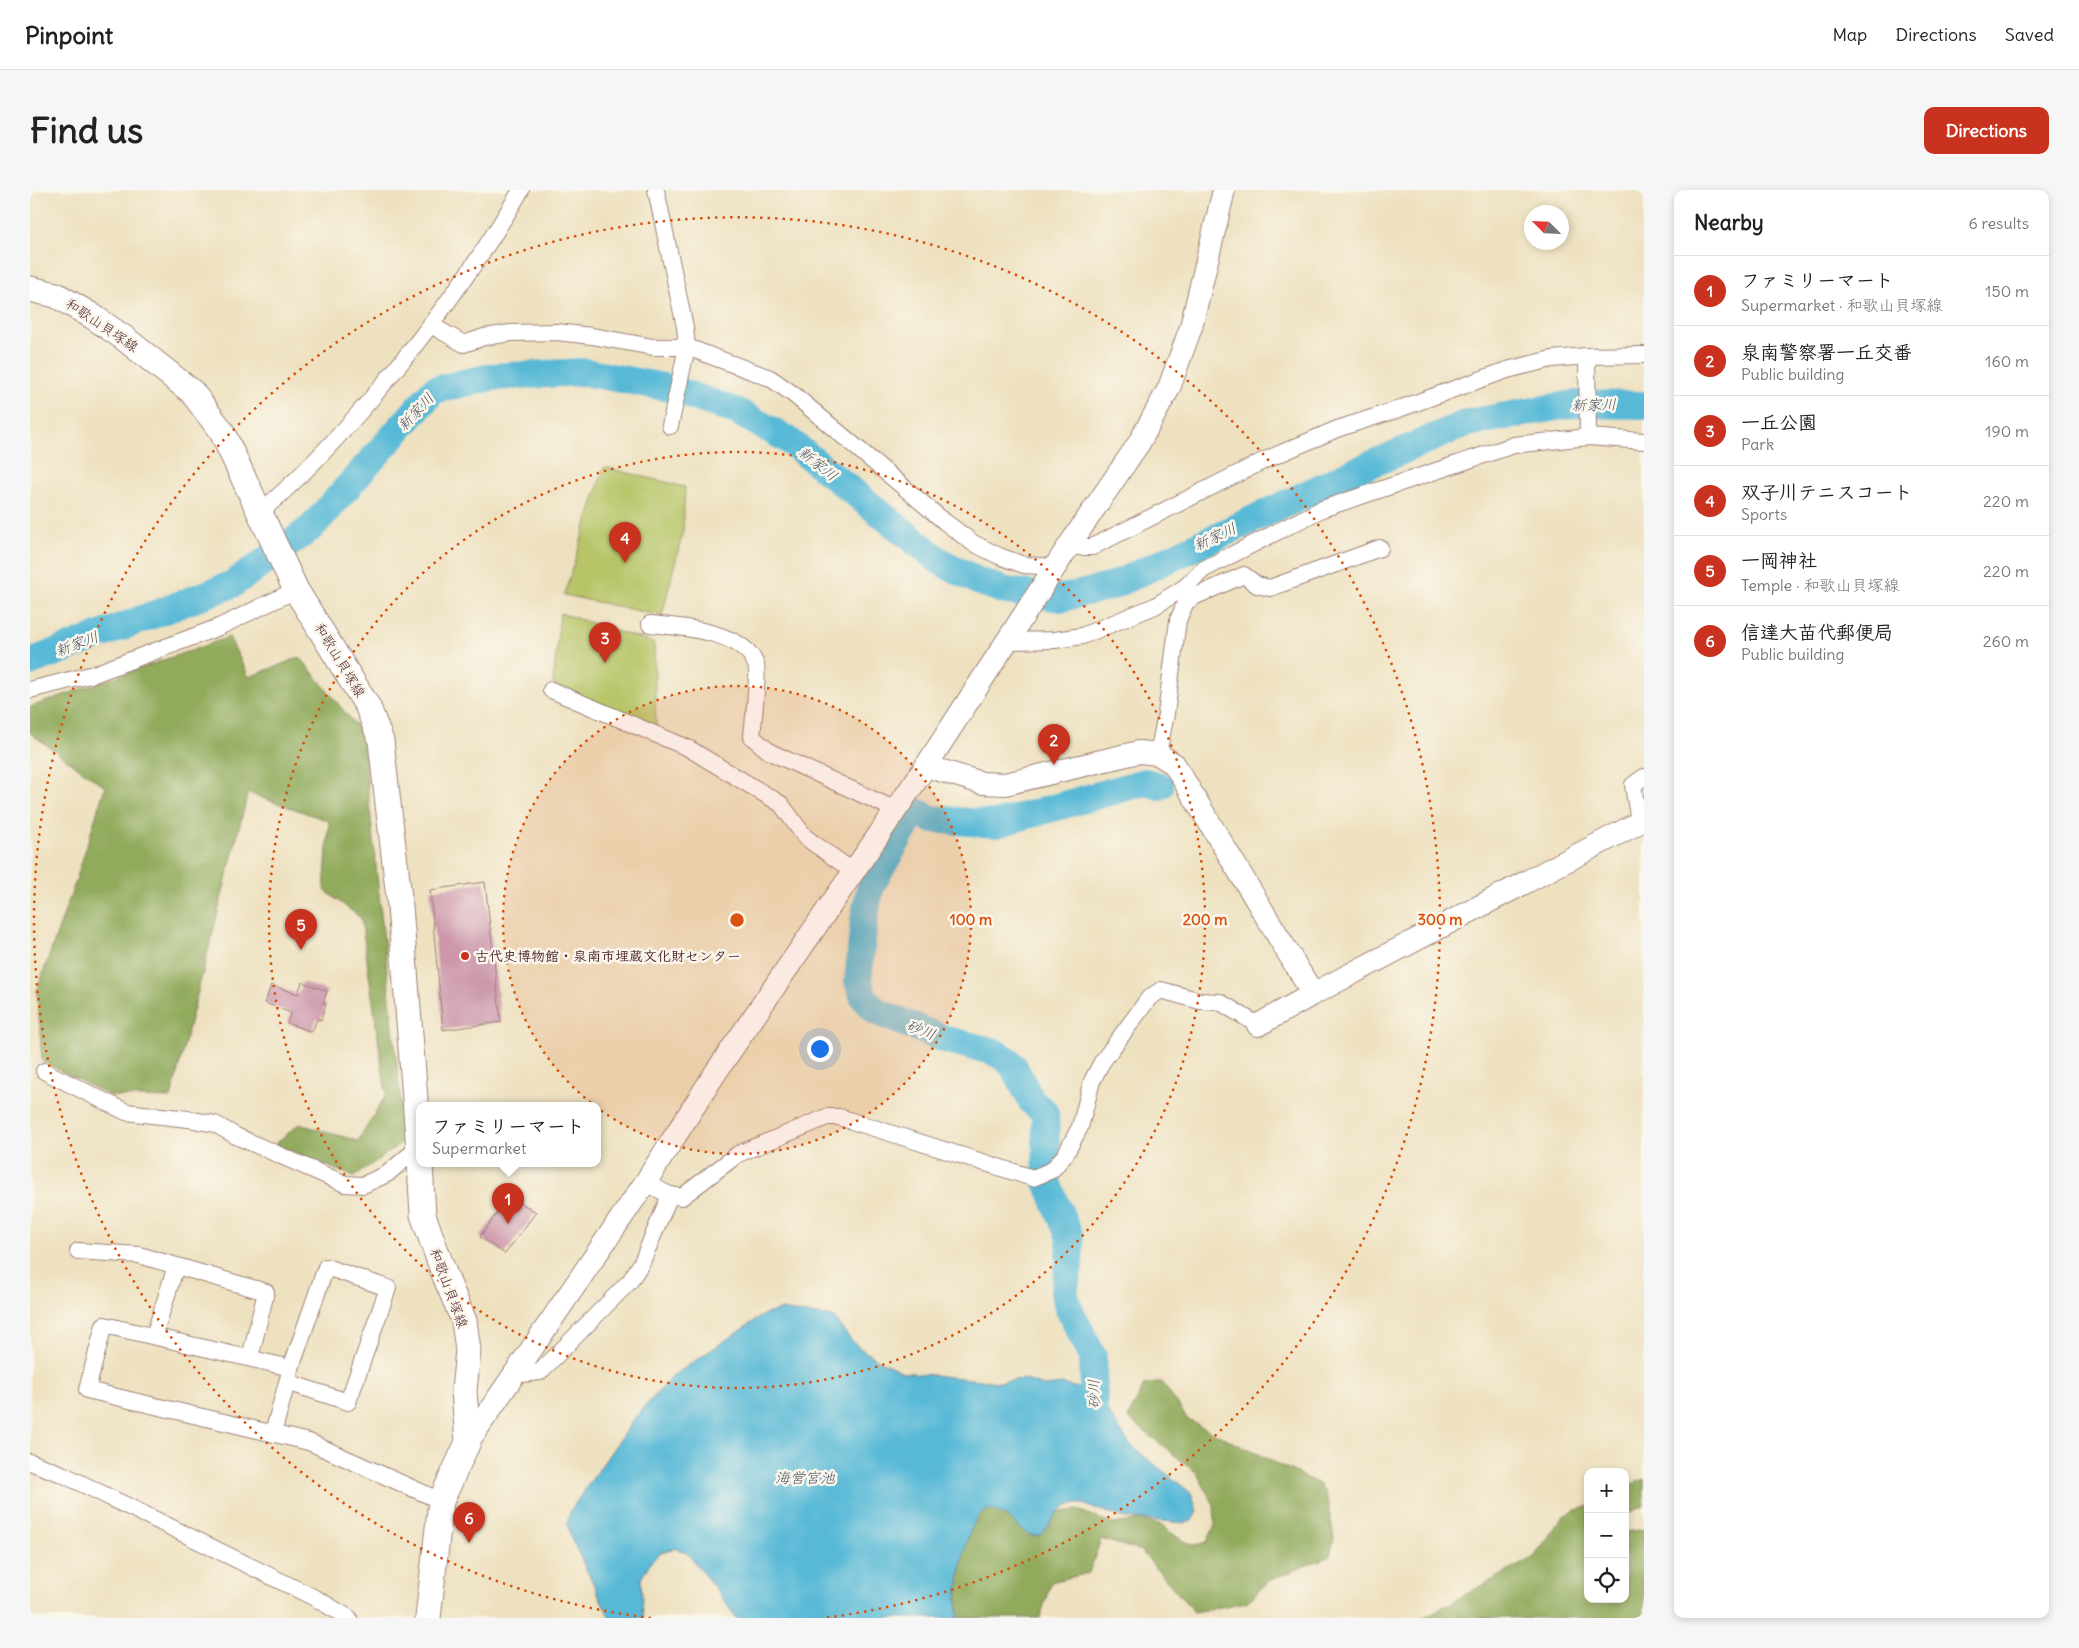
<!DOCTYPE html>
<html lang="en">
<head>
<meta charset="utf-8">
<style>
	:root { --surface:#fff; --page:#f6f6f6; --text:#222; --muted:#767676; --line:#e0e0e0; --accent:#c8321e }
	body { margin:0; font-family:Delius,"Klee One",sans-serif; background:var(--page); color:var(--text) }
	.controls { position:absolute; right:15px; bottom:15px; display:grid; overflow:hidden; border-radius:10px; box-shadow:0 2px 8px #0003 }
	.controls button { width:45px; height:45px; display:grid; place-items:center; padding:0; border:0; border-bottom:1px solid var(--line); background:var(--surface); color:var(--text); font:25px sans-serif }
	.compass { position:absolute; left:1494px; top:15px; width:45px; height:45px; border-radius:50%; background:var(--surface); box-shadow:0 2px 8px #0003; rotate:294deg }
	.you { position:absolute; left:789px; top:858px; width:18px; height:18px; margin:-12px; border:4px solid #fff; border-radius:50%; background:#1a73e8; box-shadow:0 0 0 8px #1a73e833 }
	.badge { display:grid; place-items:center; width:32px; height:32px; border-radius:50%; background:var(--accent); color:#fff; font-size:16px; font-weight:700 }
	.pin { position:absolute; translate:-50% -41px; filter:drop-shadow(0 1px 2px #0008) }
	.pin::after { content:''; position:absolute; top:26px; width:18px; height:15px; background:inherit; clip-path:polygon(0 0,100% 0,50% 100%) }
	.popup { position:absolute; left:386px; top:912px; width:185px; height:65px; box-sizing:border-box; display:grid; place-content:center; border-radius:10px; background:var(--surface); filter:drop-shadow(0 1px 4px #0005); font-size:16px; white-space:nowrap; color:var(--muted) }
	.popup b { font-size:19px; color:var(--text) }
	.popup::after { content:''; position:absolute; left:50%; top:100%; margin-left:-10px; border:10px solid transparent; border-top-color:var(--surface) }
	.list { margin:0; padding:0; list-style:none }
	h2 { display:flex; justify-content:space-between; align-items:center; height:65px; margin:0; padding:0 20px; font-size:21px }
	h2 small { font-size:16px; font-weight:400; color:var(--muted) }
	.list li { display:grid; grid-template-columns:32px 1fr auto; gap:15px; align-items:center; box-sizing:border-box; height:70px; padding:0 20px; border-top:1px solid var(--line) }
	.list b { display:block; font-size:19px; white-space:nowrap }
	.list p { margin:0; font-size:16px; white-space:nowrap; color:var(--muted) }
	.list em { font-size:16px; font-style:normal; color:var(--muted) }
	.icon { flex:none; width:28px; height:28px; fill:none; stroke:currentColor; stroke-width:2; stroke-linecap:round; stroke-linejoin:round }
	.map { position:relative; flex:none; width:1614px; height:1428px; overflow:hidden; border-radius:10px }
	header { display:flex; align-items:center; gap:30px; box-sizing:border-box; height:70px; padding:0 25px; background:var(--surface); border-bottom:1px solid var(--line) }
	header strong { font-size:24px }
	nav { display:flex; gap:28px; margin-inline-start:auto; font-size:18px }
	.intro { display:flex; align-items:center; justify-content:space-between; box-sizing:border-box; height:120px; padding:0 30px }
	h1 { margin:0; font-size:35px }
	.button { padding:12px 22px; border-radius:10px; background:var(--accent); color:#fff; font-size:18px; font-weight:700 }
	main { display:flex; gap:30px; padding:0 30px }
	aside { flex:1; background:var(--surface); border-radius:10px; box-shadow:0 2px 8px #0003 }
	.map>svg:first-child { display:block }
	.green { fill:#b7c568; stroke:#80724a }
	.forest { fill:#91aa5c; stroke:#6e6444 }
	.water { fill:#58b9d7; stroke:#516c81 }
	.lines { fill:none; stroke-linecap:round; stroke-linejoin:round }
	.river { stroke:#58b9d7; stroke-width:28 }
	.building { fill:#cc97ab }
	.street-casing { stroke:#9c8076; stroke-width:18 }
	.secondary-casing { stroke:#9c8076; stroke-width:24 }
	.primary-casing { stroke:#9c8076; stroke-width:27 }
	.street { stroke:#fff; stroke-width:16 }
	.secondary { stroke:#fff; stroke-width:22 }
	.primary { stroke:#fff; stroke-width:25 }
	.ring { fill:none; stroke:#d8530f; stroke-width:2.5; stroke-dasharray:2.5 5 }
	.poi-dot { fill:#c8321e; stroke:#fbf7ec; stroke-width:2 }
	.labels { text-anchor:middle; stroke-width:5; stroke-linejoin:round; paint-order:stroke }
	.street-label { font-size:14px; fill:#4a1f2b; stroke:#fbf7ec }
	.poi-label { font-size:14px; font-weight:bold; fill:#4a1f2b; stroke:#fbf7ec; text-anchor:start }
	.water-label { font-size:15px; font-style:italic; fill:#4f5567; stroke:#fbf7ec }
	.centre { fill:#d8530f; stroke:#fbf7ec; stroke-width:2.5 }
	.ring-label { font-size:15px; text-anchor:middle; font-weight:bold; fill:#d8530f; stroke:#fbf7ec; stroke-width:5; stroke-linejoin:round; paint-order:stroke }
</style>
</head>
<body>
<header>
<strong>Pinpoint</strong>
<nav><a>Map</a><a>Directions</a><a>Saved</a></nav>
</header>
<div class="intro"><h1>Find us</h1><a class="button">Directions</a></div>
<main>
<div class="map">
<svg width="1614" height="1428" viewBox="0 0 1614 1428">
	<rect width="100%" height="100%" fill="#fbf7ec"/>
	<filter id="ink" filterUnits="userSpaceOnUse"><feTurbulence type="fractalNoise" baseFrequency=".02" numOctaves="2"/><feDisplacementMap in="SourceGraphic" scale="10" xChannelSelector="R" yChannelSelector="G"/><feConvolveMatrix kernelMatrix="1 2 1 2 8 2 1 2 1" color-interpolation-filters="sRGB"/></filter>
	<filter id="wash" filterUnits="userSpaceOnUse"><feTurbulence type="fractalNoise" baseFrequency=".0096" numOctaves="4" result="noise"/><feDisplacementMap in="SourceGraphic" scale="20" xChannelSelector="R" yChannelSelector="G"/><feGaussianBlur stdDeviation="1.12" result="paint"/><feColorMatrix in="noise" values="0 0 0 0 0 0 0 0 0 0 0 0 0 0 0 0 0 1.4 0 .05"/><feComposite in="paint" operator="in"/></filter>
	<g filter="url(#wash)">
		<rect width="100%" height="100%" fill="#eee1c0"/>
		<!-- green -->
		<g class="green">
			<polygon points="574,277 655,297 653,341 632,426 534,405"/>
			<polygon points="530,423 624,453 626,537 523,494"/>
		</g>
		<!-- forest -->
		<g class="forest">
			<polygon points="199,447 219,487 270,467 332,543 375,950 324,987 245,954 269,934 328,951 356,905 331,728 294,700 299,631 218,603 141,908 80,906 12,871 7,800 46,690 75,597 0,543 0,517"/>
			<path d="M 1132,1192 L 1158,1230 L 1289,1294 L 1296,1304 L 1304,1348 L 1300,1366 L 1240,1390 L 1217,1412 L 1164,1422 L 1111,1361 L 1071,1349 L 1059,1383 L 1021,1392 L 1010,1428 L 929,1428 C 928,1422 927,1415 927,1409 C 929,1392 936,1318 961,1320 C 978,1322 986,1338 1000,1345 C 1003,1346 1008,1346 1011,1346 L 1028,1322 L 1048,1320 L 1082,1334 L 1112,1330 L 1129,1334 L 1153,1351 L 1166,1355 L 1177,1352 L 1185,1335 L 1184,1316 L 1167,1283 L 1098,1228 L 1114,1195 Z"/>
			<polygon points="1614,1289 1614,1316 1595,1324 1595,1297"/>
			<polygon points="1558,1315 1558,1409 1595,1409 1595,1342 1614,1339 1614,1428 1393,1428 1504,1367 1533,1326"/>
		</g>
		<!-- water -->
		<path class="water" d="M 750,1120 L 803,1127 L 821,1150 L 830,1158 L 846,1169 L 873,1182 L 969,1192 L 993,1189 L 1014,1196 L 1033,1194 L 1052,1199 L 1073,1214 L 1100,1255 L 1161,1303 L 1167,1321 L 1162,1331 L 1155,1333 L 1095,1328 L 1049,1313 L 1037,1315 L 1028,1322 L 1011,1346 C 1008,1346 1003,1346 1000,1345 C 986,1338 978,1322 961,1320 C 936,1318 929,1392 927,1409 C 927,1415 928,1422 929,1428 L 706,1428 L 685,1398 L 657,1363 L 646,1358 L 631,1362 L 620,1373 L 611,1389 L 613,1428 L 580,1428 L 541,1348 L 537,1334 L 540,1321 L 606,1226 L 644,1185 L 733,1125 Z"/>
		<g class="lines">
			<!-- river -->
			<g class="river">
				<polyline points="0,472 203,394 281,338 404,200 461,187 554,182 639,198 706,221 757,249 911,372 948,391 976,401 1032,408 1082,396 1323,282 1437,233 1543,214 1614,215"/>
				<polyline points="1064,1244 1063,1167 1039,1119 1034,1102 1039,1075 1040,1048 1017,992 1015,922 1002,912 984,877 975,868 962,861 917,850 847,822 834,808 828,791 834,729 841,695 885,621 901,629 966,634 1115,592 1130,596"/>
			</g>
		</g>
		<g id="blocks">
			<!-- building -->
			<g class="building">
				<polygon points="455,692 471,832 413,840 400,700"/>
				<polygon points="272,792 297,801 293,813 296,814 291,830 287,829 282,842 257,833 261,823 235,813 241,795 268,804"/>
				<polygon points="479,1006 506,1022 475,1064 450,1047"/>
			</g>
		</g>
	</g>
	<g filter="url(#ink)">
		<use href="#blocks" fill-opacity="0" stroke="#9c8076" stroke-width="1"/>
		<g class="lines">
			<!-- street casing -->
			<g class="street-casing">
				<g id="street">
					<polyline points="626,0 655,137 657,157 640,236"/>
					<polyline points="401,135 434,154 454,147 481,143 526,142 562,146 623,157 657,157 740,188 763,204 915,332 943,353 969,366 994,375 1025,377"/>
					<polyline points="1557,166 1558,247"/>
					<path d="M 229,323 C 270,289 306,250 341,209 C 396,144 448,74 491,0"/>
					<polyline points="1038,357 1062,357 1233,271 1307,239 1366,220 1477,180 1522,169 1557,166 1614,165"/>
					<path d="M 620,434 C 650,437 715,441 726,475 C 729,483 723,535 722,547 L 740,562 L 866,620"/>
					<polyline points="978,451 1025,450 1052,446 1125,416 1155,397 1174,379 1292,319 1484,255 1558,247 1614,251"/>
					<polyline points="0,500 64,484 189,437 266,400"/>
					<polyline points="521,500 658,558 751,614 775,647 824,682"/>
					<polyline points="1128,564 1136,524 1148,430 1156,412 1166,406 1214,385 1227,395 1240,398 1350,358"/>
					<polyline points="1609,632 1603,595 1614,587"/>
					<polyline points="14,881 96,922 158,929 185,934 206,946 315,994 333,995 357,984 389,957"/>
					<polyline points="615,993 640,1005 652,1007 708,964 797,927 809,927 1003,988 1022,980 1035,965 1050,937 1062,891 1072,872 1119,808 1131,800 1170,811 1190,812 1228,835"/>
					<polyline points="48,1061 109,1065 236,1102 220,1168"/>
					<polyline points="124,1146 146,1076"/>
					<polyline points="261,1178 74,1135 57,1200 279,1252 411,1311"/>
					<polyline points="483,1185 510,1182 600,1091 612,1072 640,1005"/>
					<polyline points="243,1243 261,1178 296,1077 358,1098 318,1212 257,1192"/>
					<polyline points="0,1272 32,1284 285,1408 319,1428"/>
				</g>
			</g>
			<!-- secondary casing -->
			<g class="secondary-casing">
				<g id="secondary">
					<polyline points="896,576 952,593 975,594 1109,562 1128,564 1144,574 1283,804"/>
					<polyline points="1228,835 1283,804 1614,630"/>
					<polyline points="438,1252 615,993 686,882 896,576 1038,357 1109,253 1139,198 1161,137 1194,0"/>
				</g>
			</g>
			<!-- primary casing -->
			<g class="primary-casing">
				<g id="primary">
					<polyline points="0,99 26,105 62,126 94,148 162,202 192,242 266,400 338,517 351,551 357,605 370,716 389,960"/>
					<polyline points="390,973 393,1025 415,1086 434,1131 438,1160 434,1201 438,1252 411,1311 398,1428"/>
				</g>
			</g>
			<!-- street -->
			<use href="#street" class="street"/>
			<!-- secondary -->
			<use href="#secondary" class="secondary"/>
			<!-- primary -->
			<use href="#primary" class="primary"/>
		</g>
	</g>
	<!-- distance rings -->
	<circle cx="707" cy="730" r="234" fill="#d8530f" fill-opacity=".12"/>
	<g class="ring">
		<circle cx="707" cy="730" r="234"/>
		<circle cx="707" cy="730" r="468"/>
		<path d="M621 1428A703 703 0 1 1 793 1428"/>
	</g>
	<!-- markers -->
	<circle class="poi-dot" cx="435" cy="766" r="5"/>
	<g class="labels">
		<!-- street labels -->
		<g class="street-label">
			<text transform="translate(72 135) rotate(34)" y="5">和歌山貝塚線</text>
			<text transform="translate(310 470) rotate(59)" y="5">和歌山貝塚線</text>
			<text transform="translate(419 1098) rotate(70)" y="5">和歌山貝塚線</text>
		</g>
		<!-- poi labels -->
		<g class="poi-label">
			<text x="445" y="771">古代史博物館・泉南市埋蔵文化財センター</text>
		</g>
		<!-- water labels -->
		<g class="water-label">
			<text transform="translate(1564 215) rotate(-1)" y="5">新家川</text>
			<text transform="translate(386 222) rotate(-47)" y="5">新家川</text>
			<text transform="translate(788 274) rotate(39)" y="5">新家川</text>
			<text transform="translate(1185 347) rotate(-25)" y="5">新家川</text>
			<text transform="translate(47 454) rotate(-21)" y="5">新家川</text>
			<text transform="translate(891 840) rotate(21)" y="5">砂川</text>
			<text transform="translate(1064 1204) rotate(-91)" y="5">砂川</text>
			<text x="775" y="1293">海営宮池</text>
		</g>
	</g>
	<circle cx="707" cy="730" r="8" class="centre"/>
	<g class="ring-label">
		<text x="941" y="735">100 m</text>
		<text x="1175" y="735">200 m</text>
		<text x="1410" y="735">300 m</text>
	</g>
</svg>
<div class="controls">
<button>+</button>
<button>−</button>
<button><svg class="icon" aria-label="locate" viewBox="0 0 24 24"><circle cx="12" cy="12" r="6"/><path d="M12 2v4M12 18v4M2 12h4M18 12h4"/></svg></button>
</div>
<svg class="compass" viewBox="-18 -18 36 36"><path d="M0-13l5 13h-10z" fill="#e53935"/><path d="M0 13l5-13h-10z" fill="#767676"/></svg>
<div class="you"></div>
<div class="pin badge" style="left:478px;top:1034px">1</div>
<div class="popup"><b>ファミリーマート</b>Supermarket</div>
<div class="pin badge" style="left:1024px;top:575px">2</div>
<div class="pin badge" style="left:575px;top:473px">3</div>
<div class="pin badge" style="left:595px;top:373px">4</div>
<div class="pin badge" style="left:271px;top:760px">5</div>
<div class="pin badge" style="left:439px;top:1353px">6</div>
</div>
<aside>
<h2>Nearby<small>6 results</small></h2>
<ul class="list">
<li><span class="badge">1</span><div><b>ファミリーマート</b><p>Supermarket · 和歌山貝塚線</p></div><em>150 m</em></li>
<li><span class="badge">2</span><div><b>泉南警察署一丘交番</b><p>Public building</p></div><em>160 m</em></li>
<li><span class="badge">3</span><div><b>一丘公園</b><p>Park</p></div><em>190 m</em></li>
<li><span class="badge">4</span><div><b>双子川テニスコート</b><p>Sports</p></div><em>220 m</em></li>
<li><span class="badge">5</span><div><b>一岡神社</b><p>Temple · 和歌山貝塚線</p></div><em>220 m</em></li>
<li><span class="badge">6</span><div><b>信達大苗代郵便局</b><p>Public building</p></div><em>260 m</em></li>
</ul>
</aside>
</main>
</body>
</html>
